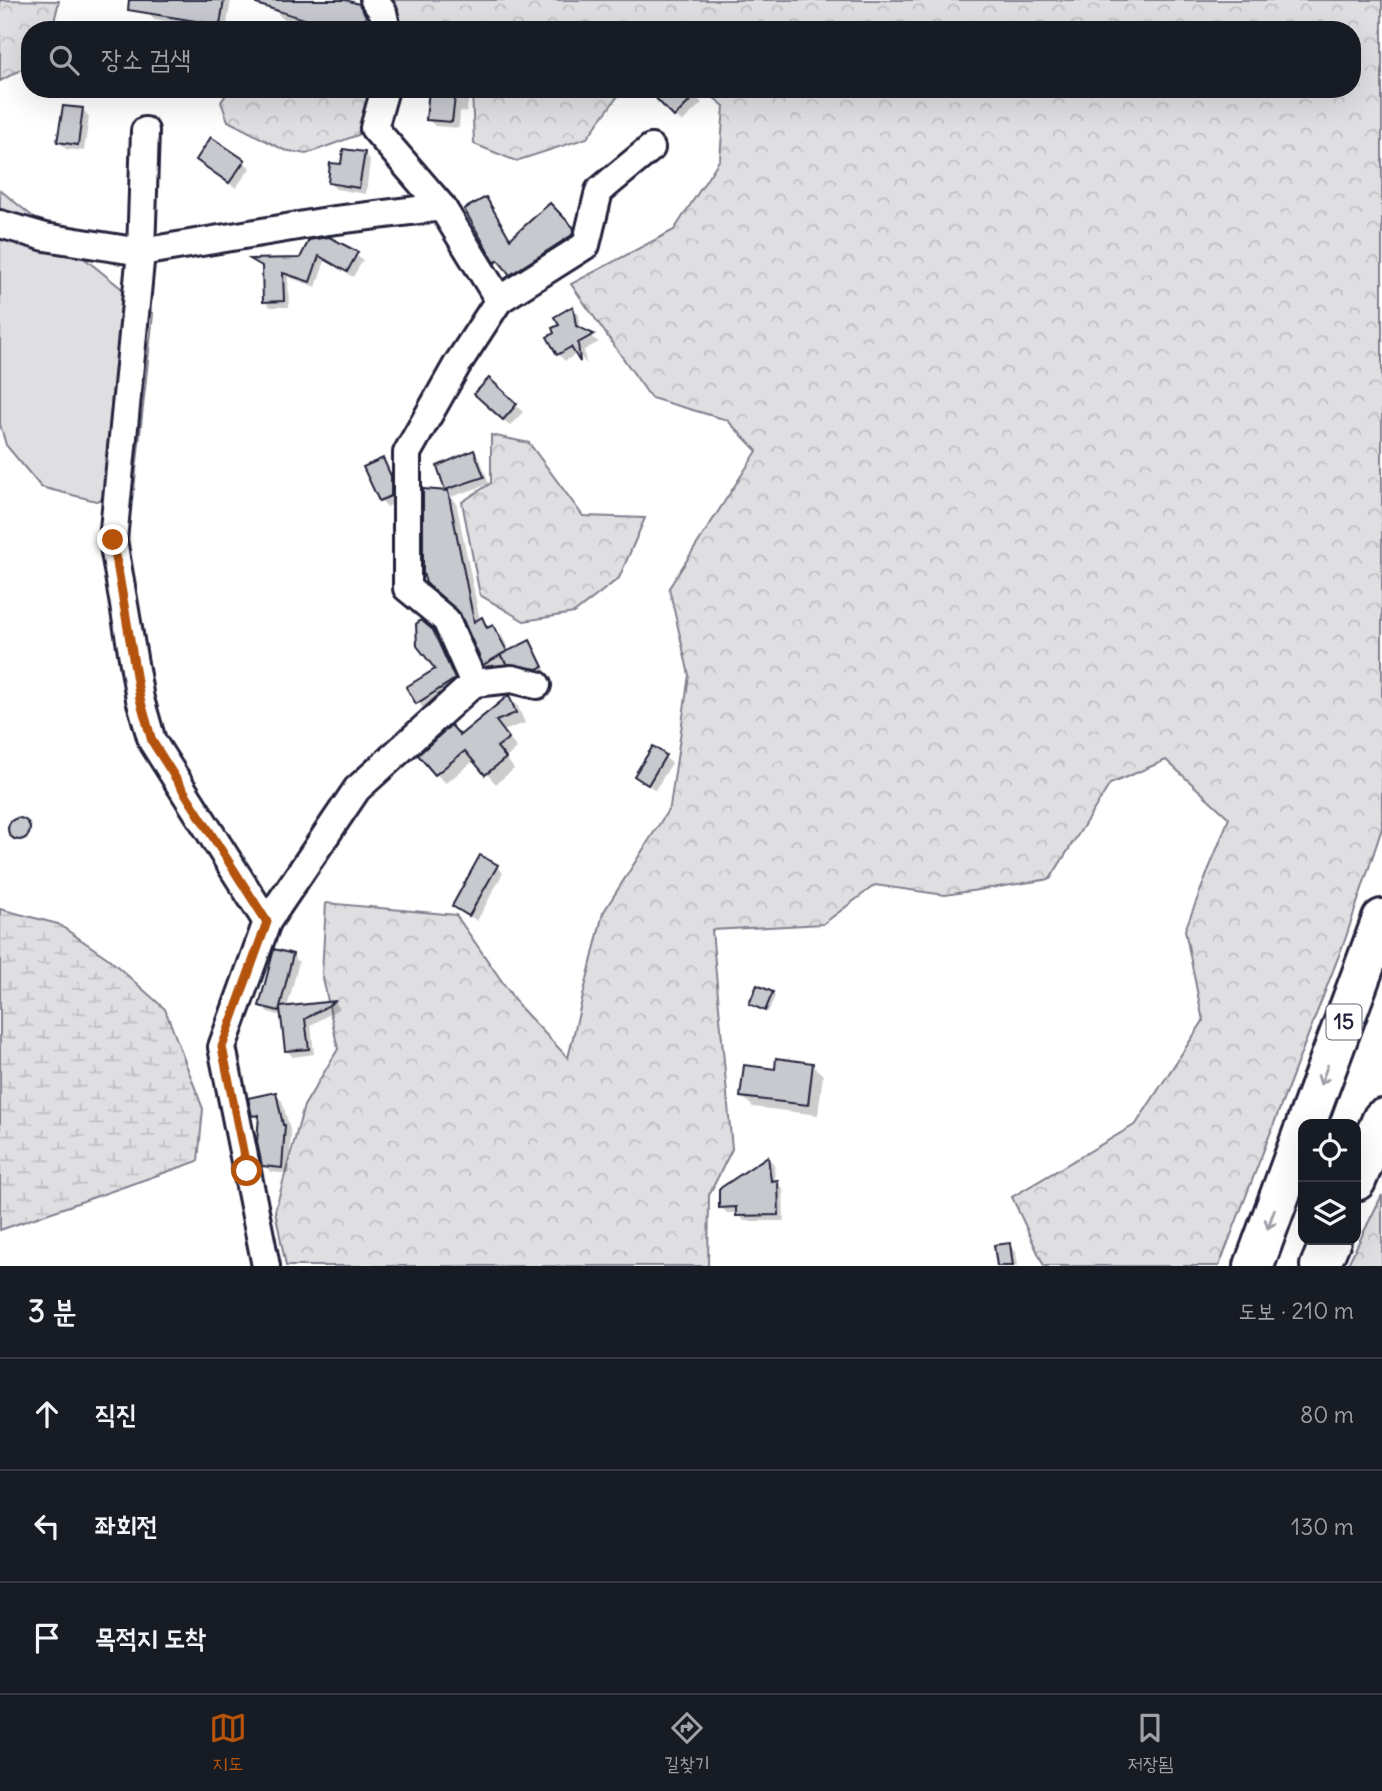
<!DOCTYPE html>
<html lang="ko">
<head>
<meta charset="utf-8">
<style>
	:root { --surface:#171b24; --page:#20242c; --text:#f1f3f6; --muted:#9ea1a6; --line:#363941; --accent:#b45309 }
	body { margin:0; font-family:Delius,"Poor Story",sans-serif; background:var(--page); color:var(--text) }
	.controls { position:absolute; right:21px; bottom:21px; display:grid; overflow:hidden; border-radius:14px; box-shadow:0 7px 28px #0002 }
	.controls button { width:63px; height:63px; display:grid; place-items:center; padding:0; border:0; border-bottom:2px solid var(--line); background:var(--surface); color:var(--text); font:35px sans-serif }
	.stop { position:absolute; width:21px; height:21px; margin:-16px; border:5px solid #b45309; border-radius:50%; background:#fff }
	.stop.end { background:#b45309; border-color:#fff; box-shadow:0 2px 7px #0008 }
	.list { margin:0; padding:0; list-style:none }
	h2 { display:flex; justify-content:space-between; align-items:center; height:91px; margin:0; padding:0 28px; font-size:30px }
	h2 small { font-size:23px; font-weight:400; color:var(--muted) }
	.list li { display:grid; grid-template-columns:46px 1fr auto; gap:21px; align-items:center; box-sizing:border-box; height:112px; padding:0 28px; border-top:2px solid var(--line) }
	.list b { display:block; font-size:26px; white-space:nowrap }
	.list em { font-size:23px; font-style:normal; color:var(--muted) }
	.icon { flex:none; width:38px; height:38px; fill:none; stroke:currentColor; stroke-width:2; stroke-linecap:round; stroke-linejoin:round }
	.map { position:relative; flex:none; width:1382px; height:1266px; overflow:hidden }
	.search { position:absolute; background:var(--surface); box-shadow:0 7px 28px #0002; left:21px; right:21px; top:21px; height:77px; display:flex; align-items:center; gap:18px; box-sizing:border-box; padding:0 24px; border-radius:28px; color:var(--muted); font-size:26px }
	.sheet { height:427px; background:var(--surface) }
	nav { display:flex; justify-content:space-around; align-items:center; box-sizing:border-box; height:98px; border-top:2px solid var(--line); background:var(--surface); font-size:19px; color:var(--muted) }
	nav a { display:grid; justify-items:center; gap:4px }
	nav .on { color:var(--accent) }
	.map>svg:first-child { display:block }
	.green { fill:#dfdfe2; stroke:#80808e; stroke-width:2 }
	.forest { fill:url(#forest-crowns); stroke:#80808e; stroke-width:2 }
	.wetland { fill:url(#wetland-marsh); stroke:#80808e; stroke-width:2 }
	.shadow { fill:#0003 }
	.building { fill:#c8c8cf; stroke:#22223b; stroke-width:2 }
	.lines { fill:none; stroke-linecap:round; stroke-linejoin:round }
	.minor-casing { stroke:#22223b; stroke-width:32 }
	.motorway-casing { stroke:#22223b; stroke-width:44 }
	.minor { stroke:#fff; stroke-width:26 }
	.motorway { stroke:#fff; stroke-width:38 }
	.oneway { stroke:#9c9ca7 }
	.route { stroke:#b45309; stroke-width:9 }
	.labels { text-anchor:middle; stroke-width:7; stroke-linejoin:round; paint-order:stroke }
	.shield { fill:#fff; stroke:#646476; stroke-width:2 }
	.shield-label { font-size:21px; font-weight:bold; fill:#22223b }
</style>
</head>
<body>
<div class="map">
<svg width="1382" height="1266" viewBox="0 0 1382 1266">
	<defs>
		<pattern id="forest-crowns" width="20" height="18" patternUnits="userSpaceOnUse" patternTransform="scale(1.75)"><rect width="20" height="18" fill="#dfdfe2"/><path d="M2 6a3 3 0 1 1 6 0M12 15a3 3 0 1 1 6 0" fill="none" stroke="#bfbfc3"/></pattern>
		<pattern id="wetland-marsh" width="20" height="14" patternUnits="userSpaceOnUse" patternTransform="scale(1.75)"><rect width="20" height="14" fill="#dfdfe2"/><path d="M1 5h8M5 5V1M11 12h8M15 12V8" fill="none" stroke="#bfbfc3"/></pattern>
	</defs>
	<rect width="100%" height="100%" fill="#fff"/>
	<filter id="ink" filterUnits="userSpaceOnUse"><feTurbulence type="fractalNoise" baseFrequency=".0143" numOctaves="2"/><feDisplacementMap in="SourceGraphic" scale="14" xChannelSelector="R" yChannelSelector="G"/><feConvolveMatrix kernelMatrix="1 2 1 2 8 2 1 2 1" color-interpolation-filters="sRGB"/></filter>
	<g filter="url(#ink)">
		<!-- green -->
		<polygon class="green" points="0,190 153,314 134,490 96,501 41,487 6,445 0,424"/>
		<!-- forest -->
		<g class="forest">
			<polygon points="0,0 59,1 52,30 30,30 30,65 0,81"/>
			<polygon points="377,0 1382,0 1382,828 1346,937 1219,1266 1044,1266 1012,1197 1136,1124 1203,1021 1185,930 1229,818 1166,760 1110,784 1050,879 945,895 875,885 823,924 712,930 732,1149 709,1195 708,1266 286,1266 275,1211 304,1106 338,1049 322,973 326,903 456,915 519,1006 568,1058 603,913 670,807 689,675 669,588 757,451 727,420 651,398 571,284 674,230 720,159 724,106 703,89 1352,89 1352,30 390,30"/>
			<polygon points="230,89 371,89 358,135 306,154 284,150 228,121 221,102"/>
			<polygon points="472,89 623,89 587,138 516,161 474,144"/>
			<polygon points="491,435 529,443 583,516 645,518 619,578 574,613 524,621 480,595 462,502 491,483"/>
			<polygon points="1382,1195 1382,1266 1347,1266"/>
		</g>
		<!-- wetland -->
		<polygon class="wetland" points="0,909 58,924 109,959 165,1009 203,1109 198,1161 0,1230"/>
		<!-- shadow -->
		<g class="shadow">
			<polygon points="150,0 231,0 226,30 154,19 148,12"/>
			<polygon points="275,0 340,0 358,6 376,28 319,30 283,19 273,8"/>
			<polygon points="431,89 469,90 467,112 460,111 459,128 435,126 428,119"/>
			<polygon points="649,89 688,89 702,103 682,122"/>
			<polygon points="83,110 89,117 84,151 66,149 59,142"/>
			<polygon points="364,153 370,160 366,194 336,189 329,183 343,166"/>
			<polygon points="198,160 243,161 250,168 236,188"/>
			<polygon points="485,199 512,240 550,205 579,236 517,280 504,265 502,267 496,261"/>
			<polygon points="329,239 363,260 353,277 325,261 316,287 288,277 289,307 271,307 264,301 263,268 254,261 301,260"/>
			<polygon points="573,308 579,315 581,331 599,342 584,350 586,364 578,353 565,361 558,354 557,334"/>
			<polygon points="489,381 523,412 510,426 483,401"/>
			<polygon points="474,452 480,459 489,484 451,497 456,502 480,620 502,636 510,652 529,642 547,673 544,674 515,669 509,663 494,673 485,664 462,614 424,491 450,493 447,489"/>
			<polygon points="382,460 397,484 397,502 387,507 381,500 366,468"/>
			<polygon points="432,631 439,639 461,686 424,710 408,687 438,670"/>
			<polygon points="509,697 518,707 525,723 503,731 517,748 506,758 514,769 496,784 475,760 446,783 436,774 461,736"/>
			<polygon points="653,749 672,763 655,790 636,776"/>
			<circle cx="21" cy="830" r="10"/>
			<polygon points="497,867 503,873 477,921 454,906"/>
			<polygon points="292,956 299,962 287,1008 335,1003 340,1008 311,1025 314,1054 293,1057 286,1050 282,1016 268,1012 261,1006"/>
			<polygon points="772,993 775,996 768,1012 751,1004"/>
			<polygon points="812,1065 823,1075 818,1115 753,1107 742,1096 776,1071"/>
			<polygon points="275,1094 282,1101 291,1133 289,1174 271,1172 264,1165 260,1122 254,1116"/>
			<polygon points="768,1158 774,1164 775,1182 783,1188 784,1221 744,1221 738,1213 727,1213 721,1207"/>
			<polygon points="1009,1245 1016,1252 1018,1266 999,1266"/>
		</g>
		<!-- building -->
		<g class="building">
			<polygon points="129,0 224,0 220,25 128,10"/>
			<polygon points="256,0 346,0 359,4 366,16 362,30 339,30 256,4"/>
			<polygon points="429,89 456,89 452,122 426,120"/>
			<polygon points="647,89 702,89 674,117"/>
			<polygon points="63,106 83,108 78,145 57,142"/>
			<polygon points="211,137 245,160 229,183 196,160"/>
			<polygon points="343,149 365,152 359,188 328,183 330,163 341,164"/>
			<polygon points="486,197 510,239 550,203 574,228 572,235 510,275 498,260 495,263 464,209"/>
			<polygon points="329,237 358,252 347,272 319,256 310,282 283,273 284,301 263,302 262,266 250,259 300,258 309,240"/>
			<polygon points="573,306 576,326 594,334 578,343 580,362 571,347 557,355 547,337 554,333 552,328 559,325 554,317"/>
			<polygon points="489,378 517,404 503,420 474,394"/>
			<polygon points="474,450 484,477 445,490 437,466"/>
			<polygon points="383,458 391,476 391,496 379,501 363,467"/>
			<polygon points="423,489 448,491 474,622 482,617 487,628 493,625 507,651 483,665 460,613 426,583 423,573"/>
			<polygon points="421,620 433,630 455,679 416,704 406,687 435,669 417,646 416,624"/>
			<polygon points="530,640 543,667 537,669 507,664 500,655"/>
			<polygon points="509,695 516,713 496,721 509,738 497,747 506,758 485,775 465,751 435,775 418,755 451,725 460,735"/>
			<polygon points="653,746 666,755 648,785 634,776"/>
			<circle cx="19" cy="829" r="11"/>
			<polygon points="480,855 498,865 469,916 452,906"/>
			<polygon points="274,949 293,954 280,1007 336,1001 305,1019 309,1049 285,1051 280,1008 279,1011 259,1006"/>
			<polygon points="757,985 773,992 765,1011 749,1004"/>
			<polygon points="776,1058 813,1063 808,1105 740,1097 744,1065 775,1069"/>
			<polygon points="276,1092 283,1125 285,1125 282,1168 262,1166 257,1142 259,1115 252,1116 248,1098"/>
			<polygon points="768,1156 771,1181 778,1180 779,1215 736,1216 736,1207 719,1208 719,1189"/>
			<polygon points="1010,1243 1013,1266 997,1266 994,1245"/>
		</g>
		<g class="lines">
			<!-- minor casing -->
			<g class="minor-casing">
				<g id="minor">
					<polyline points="374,0 383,12 387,30"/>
					<polyline points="385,89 374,128 442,207"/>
					<polyline points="145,131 141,252 113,540 140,699 152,741 267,922"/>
					<polyline points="0,224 45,237 141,252 328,221 442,207 499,300 458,363 407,453 407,588 446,620 474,683 357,789 267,922 222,1047 266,1266"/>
					<polyline points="499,300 586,245 599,191 651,148"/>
					<polyline points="474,683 512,679 537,685"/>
				</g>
			</g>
			<!-- motorway casing -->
			<g class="motorway-casing">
				<g id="motorway">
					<polyline points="1306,1124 1382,919"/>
					<polyline points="1356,1181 1382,1119"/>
					<polyline points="1254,1266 1303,1132"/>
					<polyline points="1320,1266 1331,1240"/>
				</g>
			</g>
			<!-- minor -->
			<use href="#minor" class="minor"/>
			<!-- motorway -->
			<use href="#motorway" class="motorway"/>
		</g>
		<!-- one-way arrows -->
		<defs><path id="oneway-shaft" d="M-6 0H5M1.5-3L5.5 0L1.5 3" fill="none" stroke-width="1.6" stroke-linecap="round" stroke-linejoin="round" transform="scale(1.75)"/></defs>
		<g class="oneway">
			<use href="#oneway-shaft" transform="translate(1324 1075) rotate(110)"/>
			<use href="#oneway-shaft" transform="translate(1271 1219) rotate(110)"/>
		</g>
	</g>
	<g class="lines" filter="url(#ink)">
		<!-- route -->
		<polyline class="route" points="113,540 140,699 152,741 267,922 222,1047 247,1171"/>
	</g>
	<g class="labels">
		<!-- shield labels -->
		<rect class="shield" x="1326.5" y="1004.5" width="35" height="35" rx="5"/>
		<g class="shield-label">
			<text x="1344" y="1029">15</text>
		</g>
	</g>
</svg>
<div class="controls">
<button><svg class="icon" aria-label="locate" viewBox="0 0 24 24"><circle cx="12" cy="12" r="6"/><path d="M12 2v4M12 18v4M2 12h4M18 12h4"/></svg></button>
<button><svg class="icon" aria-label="layers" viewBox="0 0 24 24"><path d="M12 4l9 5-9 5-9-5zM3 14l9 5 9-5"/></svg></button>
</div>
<div class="stop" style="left:247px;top:1171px"></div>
<div class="stop end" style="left:113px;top:540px"></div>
<div class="search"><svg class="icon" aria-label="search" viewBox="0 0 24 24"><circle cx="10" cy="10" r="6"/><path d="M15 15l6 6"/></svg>장소 검색</div>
</div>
<section class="sheet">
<h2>3 분<small>도보 · 210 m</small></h2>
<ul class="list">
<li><svg class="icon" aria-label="ahead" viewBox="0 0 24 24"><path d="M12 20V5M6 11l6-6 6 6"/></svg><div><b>직진</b></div><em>80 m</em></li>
<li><svg class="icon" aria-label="left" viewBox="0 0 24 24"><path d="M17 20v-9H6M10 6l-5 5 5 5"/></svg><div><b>좌회전</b></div><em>130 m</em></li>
<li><svg class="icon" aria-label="arrive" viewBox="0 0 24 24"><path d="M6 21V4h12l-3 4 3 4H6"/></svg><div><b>목적지 도착</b></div></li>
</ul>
</section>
<nav>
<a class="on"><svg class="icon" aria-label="map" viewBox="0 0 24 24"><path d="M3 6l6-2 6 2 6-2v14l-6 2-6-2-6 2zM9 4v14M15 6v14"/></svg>지도</a>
<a><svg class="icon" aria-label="directions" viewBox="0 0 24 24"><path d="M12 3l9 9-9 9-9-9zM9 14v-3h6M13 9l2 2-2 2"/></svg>길찾기</a>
<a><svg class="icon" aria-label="saved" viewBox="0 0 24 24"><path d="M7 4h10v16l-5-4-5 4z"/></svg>저장됨</a>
</nav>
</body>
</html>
